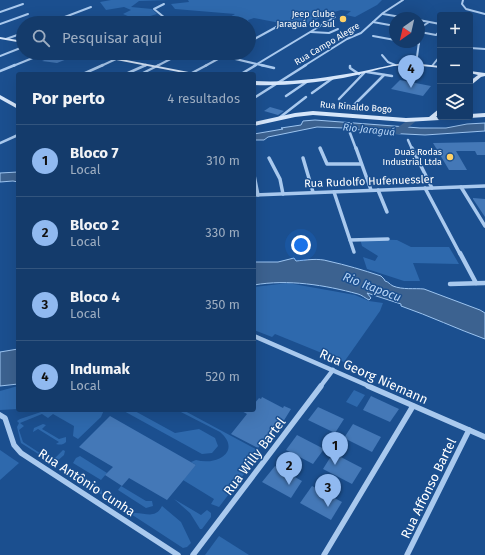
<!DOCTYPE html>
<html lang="pt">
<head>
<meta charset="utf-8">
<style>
	:root { --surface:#143b6b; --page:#214673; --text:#f1f3f6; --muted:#9dadc1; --line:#33557e; --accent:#90b9f0 }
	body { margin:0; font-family:"Fira Sans",sans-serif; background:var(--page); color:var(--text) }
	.controls { position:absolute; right:12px; top:12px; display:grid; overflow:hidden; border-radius:4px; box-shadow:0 4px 16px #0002 }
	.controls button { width:36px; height:36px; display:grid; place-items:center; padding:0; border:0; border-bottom:1px solid var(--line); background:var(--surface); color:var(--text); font:20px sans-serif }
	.compass { position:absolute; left:389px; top:12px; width:36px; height:36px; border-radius:50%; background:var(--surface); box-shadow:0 4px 16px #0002; rotate:214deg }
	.you { position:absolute; left:301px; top:245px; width:14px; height:14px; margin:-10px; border:3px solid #fff; border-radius:50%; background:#1a73e8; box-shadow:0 0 0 6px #1a73e833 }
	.badge { display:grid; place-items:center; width:26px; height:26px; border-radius:50%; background:var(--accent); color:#111; font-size:13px; font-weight:700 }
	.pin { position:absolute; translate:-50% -33px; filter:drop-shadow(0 1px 2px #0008) }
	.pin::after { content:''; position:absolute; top:21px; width:14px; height:12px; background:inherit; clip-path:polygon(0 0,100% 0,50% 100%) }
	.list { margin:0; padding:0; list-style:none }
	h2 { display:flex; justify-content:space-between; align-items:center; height:52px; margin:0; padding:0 16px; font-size:17px }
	h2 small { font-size:13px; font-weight:400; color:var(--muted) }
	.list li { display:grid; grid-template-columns:26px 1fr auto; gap:12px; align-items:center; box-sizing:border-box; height:72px; padding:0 16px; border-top:1px solid var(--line) }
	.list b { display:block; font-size:15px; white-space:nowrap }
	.list p { margin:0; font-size:13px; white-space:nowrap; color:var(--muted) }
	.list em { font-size:13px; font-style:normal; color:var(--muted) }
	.icon { flex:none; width:22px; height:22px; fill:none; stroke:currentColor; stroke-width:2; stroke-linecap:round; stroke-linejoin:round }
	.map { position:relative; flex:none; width:485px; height:555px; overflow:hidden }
	.search { position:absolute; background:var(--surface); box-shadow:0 4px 16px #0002; left:16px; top:16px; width:240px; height:44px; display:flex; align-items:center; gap:10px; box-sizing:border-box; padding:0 14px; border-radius:22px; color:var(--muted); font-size:15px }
	.panel { position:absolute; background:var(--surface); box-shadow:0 4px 16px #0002; left:16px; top:72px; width:240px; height:340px; border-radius:4px }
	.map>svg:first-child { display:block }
	.green { fill:#2e69ad }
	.water { fill:#3c6290; stroke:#9cc4f0 }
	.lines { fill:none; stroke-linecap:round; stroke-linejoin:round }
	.river { fill:#3c6290; fill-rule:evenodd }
	.building { fill:#4478b7 }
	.street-far4 { stroke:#a9c9ee; stroke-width:2 }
	.street-far3 { stroke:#a9c9ee; stroke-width:2.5 }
	.street-far2 { stroke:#a9c9ee; stroke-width:3.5 }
	.street-far1 { stroke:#a9c9ee; stroke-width:4.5 }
	.street { stroke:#a9c9ee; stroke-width:5.5 }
	.secondary { fill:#d6e6fa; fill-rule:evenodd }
	.poi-dot { fill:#ffd166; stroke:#1b4f8f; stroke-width:1.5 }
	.labels { text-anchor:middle; stroke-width:3; stroke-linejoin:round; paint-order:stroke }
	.far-poi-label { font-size:9px; fill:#fff; stroke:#1b4f8f; text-anchor:end }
	.far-street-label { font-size:9px; fill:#fff; stroke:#1b4f8f }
	.far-water-label { font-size:10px; font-style:italic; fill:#b5d3f5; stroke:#1b4f8f }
	.street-label { font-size:11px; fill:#fff; stroke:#1b4f8f }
	.water-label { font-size:12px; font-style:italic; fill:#b5d3f5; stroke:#1b4f8f }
	.near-street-label { font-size:13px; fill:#fff; stroke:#1b4f8f }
</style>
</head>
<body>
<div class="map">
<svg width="485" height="555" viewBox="0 0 485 555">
	<rect width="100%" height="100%" fill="#1b4f8f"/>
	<!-- green -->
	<g class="green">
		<polygon points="111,0 169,0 139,1 131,7 152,9 157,14 137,20 123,14 131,10 124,7 106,10 100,2"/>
		<polygon points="188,0 382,0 377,5 355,17 346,15 351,11 341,10 331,13 301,27 254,18 248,20 249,23 219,23 235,14 175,9 171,4 189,2"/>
		<polygon points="360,239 397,240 411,247 449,247 459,264 413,263 420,281 404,281 367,269 363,257 375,261 378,256 362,246"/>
		<polygon points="288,283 355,295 369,301 383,303 380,311 344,362 275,334 272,337 254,330 254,287"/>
		<polygon points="18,386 18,409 0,410 0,391"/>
		<polygon points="354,390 365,395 357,407 346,402"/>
		<polygon points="47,410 104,410 101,417 78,439 73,436 74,426 53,414 48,418 42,414 20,423 24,426 19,430 23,442 52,461 63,450 65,451 64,455 54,464 21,443 17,427 19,423 17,421 20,419"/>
		<polygon points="122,410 133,410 175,433 199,429 215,438 218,446 212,453 202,454"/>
		<path d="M 177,410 L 183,410 L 261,452 L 219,507 L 211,504 L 214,499 L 183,480 L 196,465 L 191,462 L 196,460 C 217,466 242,451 220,432 Z"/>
		<path d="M 43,424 L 46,425 L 42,429 L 59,439 L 66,437 L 66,442 C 63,445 60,445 56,444 L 59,442 L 38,429 L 33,432 L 34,428 Z"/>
		<polygon points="0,450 19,463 0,480"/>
		<polygon points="80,456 107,473 101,480 73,463 76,458"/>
		<path d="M 67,466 L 101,488 L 102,493 L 133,513 C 145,512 155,520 162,506 L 181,522 L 191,543 L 187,547 L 183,548 L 65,471 L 65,468 Z"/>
		<polygon points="121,486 146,501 152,501 153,506 146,508 118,490"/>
		<polygon points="174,499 201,515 207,510 211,513 211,517 202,529 200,529 190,513"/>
		<polygon points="219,536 249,555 205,555"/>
	</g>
	<!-- water -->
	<g class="water">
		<polygon points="315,120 420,128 446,128 467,124 485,123 485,131 425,135 385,133 345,128 317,127 268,137 264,140 254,140 254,134 283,129 281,128 301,125 303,121"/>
		<polygon points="18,172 18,182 13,181 0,182 0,173"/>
		<path d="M 294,258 L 296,261 C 306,260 318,258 328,261 C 346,265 363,270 381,276 L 384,279 L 385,281 C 389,282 389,284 393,286 C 403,290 414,288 424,289 L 480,310 L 485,313 L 485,339 C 457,329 430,316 401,306 L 401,304 L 367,293 L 371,298 L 369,300 C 365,298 362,295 358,294 C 325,285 288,279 254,285 L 254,262 L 278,262 Z"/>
		<polygon points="18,349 18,384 0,386 0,352"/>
	</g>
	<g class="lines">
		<!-- river -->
		<polygon class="river" points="408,120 414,120 415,122 400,134 394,134 394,130"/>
	</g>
	<!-- building -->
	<g class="building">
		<polygon points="64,54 72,57 57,63 42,61 57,55"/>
		<polygon points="400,80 431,86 423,96 391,89"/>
		<polygon points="270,107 284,111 278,115 264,111"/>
		<polygon points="485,142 485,155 477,155 475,151 456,151 467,170 449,170 433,143"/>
		<polygon points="473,198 485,199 485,217 473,199"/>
		<polygon points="371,396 399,409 390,422 363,410"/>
		<polygon points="262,397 283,408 284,406 291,409 283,422 281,421 276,428 274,427 258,448 231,434 247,414 240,410 254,410 254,404 259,398 261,399"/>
		<polygon points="318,407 344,419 335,433 308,420"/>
		<polygon points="110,416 196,465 167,500 129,478 122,486 105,475 113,467 79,447"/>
		<polygon points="353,424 381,437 372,452 344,438"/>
		<polygon points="297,435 324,449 313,464 286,450"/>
		<polygon points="333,453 362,468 352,484 323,469"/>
		<polygon points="275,466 302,481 291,498 262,482"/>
		<polygon points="312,486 342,502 331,520 300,503"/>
	</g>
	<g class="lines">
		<!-- street-far4 -->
		<g class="street-far4">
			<polyline points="463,0 462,4 466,9 485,14"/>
			<polyline points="0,12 23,4"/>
			<polyline points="383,14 407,18"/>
			<polyline points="419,20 440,24"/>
			<polyline points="373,22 395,26"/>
			<polyline points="49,23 91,7"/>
			<polyline points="86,23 100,18"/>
			<polyline points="119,23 128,19"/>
			<polyline points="153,23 165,18 154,9 164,4"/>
			<polyline points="0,24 28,14"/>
			<polyline points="311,32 329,33 338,29"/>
			<polyline points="420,32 436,35 439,32"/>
			<polyline points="373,36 395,40"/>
			<polyline points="249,38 250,36"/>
			<polyline points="6,39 23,33"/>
			<polyline points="419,40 420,28 429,22"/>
			<polyline points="249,42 280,25"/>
			<polyline points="407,42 419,44"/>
			<polyline points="470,48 485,49"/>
			<polyline points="210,53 265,66"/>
			<polyline points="382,55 388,62 395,65"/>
			<polyline points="0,56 23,47"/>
			<polyline points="416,64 419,42"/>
			<polyline points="13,66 45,53"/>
			<polyline points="101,66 116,59"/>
			<polyline points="144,66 146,65"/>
			<polyline points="157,66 182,53"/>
			<polyline points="205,66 229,53"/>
			<polyline points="254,66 335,17"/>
			<polyline points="304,66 347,39 361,33 383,13 403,0"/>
			<polyline points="432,66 440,56"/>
		</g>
		<!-- street-far3 -->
		<g class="street-far3">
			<polyline points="261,65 274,68"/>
			<polyline points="350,66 350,68 359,74"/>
			<polyline points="0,71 15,65"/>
			<polyline points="367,72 392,76"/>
			<polyline points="128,73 146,65"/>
			<polyline points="83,74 103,65"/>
			<polyline points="141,74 159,65"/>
			<polyline points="190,74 207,65"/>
			<polyline points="241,74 256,65"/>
			<polyline points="312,93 333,78"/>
			<polyline points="286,96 308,81"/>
			<polyline points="254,98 306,65"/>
			<polyline points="339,99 365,72"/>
			<polyline points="352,107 384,75"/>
			<polyline points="279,118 306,97"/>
			<polyline points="350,133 356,149"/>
			<polyline points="408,140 412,149"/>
			<polyline points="0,143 18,135"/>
		</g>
		<!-- street-far2 -->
		<g class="street-far2">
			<polyline points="320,148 327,164 361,164"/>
			<polyline points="356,148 371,190"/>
			<polyline points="412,148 432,188"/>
			<polyline points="269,158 280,179 283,194"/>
			<polyline points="303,158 313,192"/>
			<polyline points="254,175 258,195"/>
			<polyline points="461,187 485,226"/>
			<polyline points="425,188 460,254"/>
			<polyline points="378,190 387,212"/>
			<polyline points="334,192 354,252"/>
			<polyline points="254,195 485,186"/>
			<polyline points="350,240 388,239"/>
		</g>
		<!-- street-far1 -->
		<g class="street-far1">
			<polyline points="460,253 476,283"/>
			<polyline points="450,284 485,283"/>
			<polyline points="254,336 371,387"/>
			<polyline points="320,387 333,370"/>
		</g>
		<!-- street -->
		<g class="street">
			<polyline points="368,386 485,437"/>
			<polyline points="0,415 5,418 14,445 21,453 178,555"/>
			<polyline points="193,555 321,386"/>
			<polyline points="324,555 413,406"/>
			<polyline points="407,555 469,430"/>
		</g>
		<!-- secondary -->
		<g class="secondary">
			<polygon points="0,37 23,41 23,43 0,39"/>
			<polygon points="80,53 90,53 199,74 189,74"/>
			<path d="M 411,63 L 440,66 L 440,68 C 425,66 409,64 394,66 C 377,69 360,75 343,78 C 313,83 284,86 254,85 L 254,81 C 290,83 324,78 359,72 C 377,69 393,63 411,63 Z"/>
			<polygon points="470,71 485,73 485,76 481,77 470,86 470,81 478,75 470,73"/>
			<polygon points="0,95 18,105 18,109 0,99"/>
			<polygon points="440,108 440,113 436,117 460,117 457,119 406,122 313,115 295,117 254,126 254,122 295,113 313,111 406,118 429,117"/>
			<polygon points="485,113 485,117 470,118 468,117 470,117 470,114"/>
		</g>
	</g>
	<!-- markers -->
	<g class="poi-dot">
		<circle cx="343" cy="19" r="4"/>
		<circle cx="450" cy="157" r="4"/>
	</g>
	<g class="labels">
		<!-- far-poi labels -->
		<g class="far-poi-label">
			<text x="335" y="17">Jeep Clube<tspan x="335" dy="10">Jaraguá do Sul</tspan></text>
			<text x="442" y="155">Duas Rodas<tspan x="442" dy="10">Industrial Ltda</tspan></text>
		</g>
		<!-- far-street labels -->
		<g class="far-street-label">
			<text transform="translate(327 44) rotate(-31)" y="3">Rua Campo Alegre</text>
			<text transform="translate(356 107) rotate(4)" y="3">Rua Rinaldo Bogo</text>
		</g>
		<!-- far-water labels -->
		<g class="far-water-label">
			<text transform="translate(369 129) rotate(6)" y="4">Rio Jaraguá</text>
		</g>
		<!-- street labels -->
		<g class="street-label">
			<text transform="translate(369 181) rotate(-2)" y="4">Rua Rudolfo Hufenuessler</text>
		</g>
		<!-- water labels -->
		<g class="water-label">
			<text transform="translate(372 287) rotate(21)" y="4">Rio Itapocu</text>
		</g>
		<!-- near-street labels -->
		<g class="near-street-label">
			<text transform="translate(374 376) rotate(24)" y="5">Rua Georg Niemann</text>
			<text transform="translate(254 456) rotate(-53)" y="5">Rua Willy Bartel</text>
			<text transform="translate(87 482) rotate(33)" y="5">Rua Antônio Cunha</text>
			<text transform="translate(428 488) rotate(-64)" y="5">Rua Affonso Bartel</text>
		</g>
	</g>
</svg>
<div class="controls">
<button>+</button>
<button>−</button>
<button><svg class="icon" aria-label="layers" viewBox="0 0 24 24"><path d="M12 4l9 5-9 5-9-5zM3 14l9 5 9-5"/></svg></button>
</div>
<svg class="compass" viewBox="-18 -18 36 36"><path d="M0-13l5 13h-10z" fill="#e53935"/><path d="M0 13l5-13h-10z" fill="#9dadc1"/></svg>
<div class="you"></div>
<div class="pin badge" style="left:335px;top:465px">1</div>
<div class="pin badge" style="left:289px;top:485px">2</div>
<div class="pin badge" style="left:328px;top:507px">3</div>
<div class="pin badge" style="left:411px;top:88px">4</div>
<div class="search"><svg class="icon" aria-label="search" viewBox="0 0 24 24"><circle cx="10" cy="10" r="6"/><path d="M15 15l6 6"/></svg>Pesquisar aqui</div>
<section class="panel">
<h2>Por perto<small>4 resultados</small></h2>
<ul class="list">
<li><span class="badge">1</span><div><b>Bloco 7</b><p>Local</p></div><em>310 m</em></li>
<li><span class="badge">2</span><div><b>Bloco 2</b><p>Local</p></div><em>330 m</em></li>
<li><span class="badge">3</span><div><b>Bloco 4</b><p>Local</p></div><em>350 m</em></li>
<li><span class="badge">4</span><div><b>Indumak</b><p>Local</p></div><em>520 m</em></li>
</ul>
</section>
</div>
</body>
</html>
